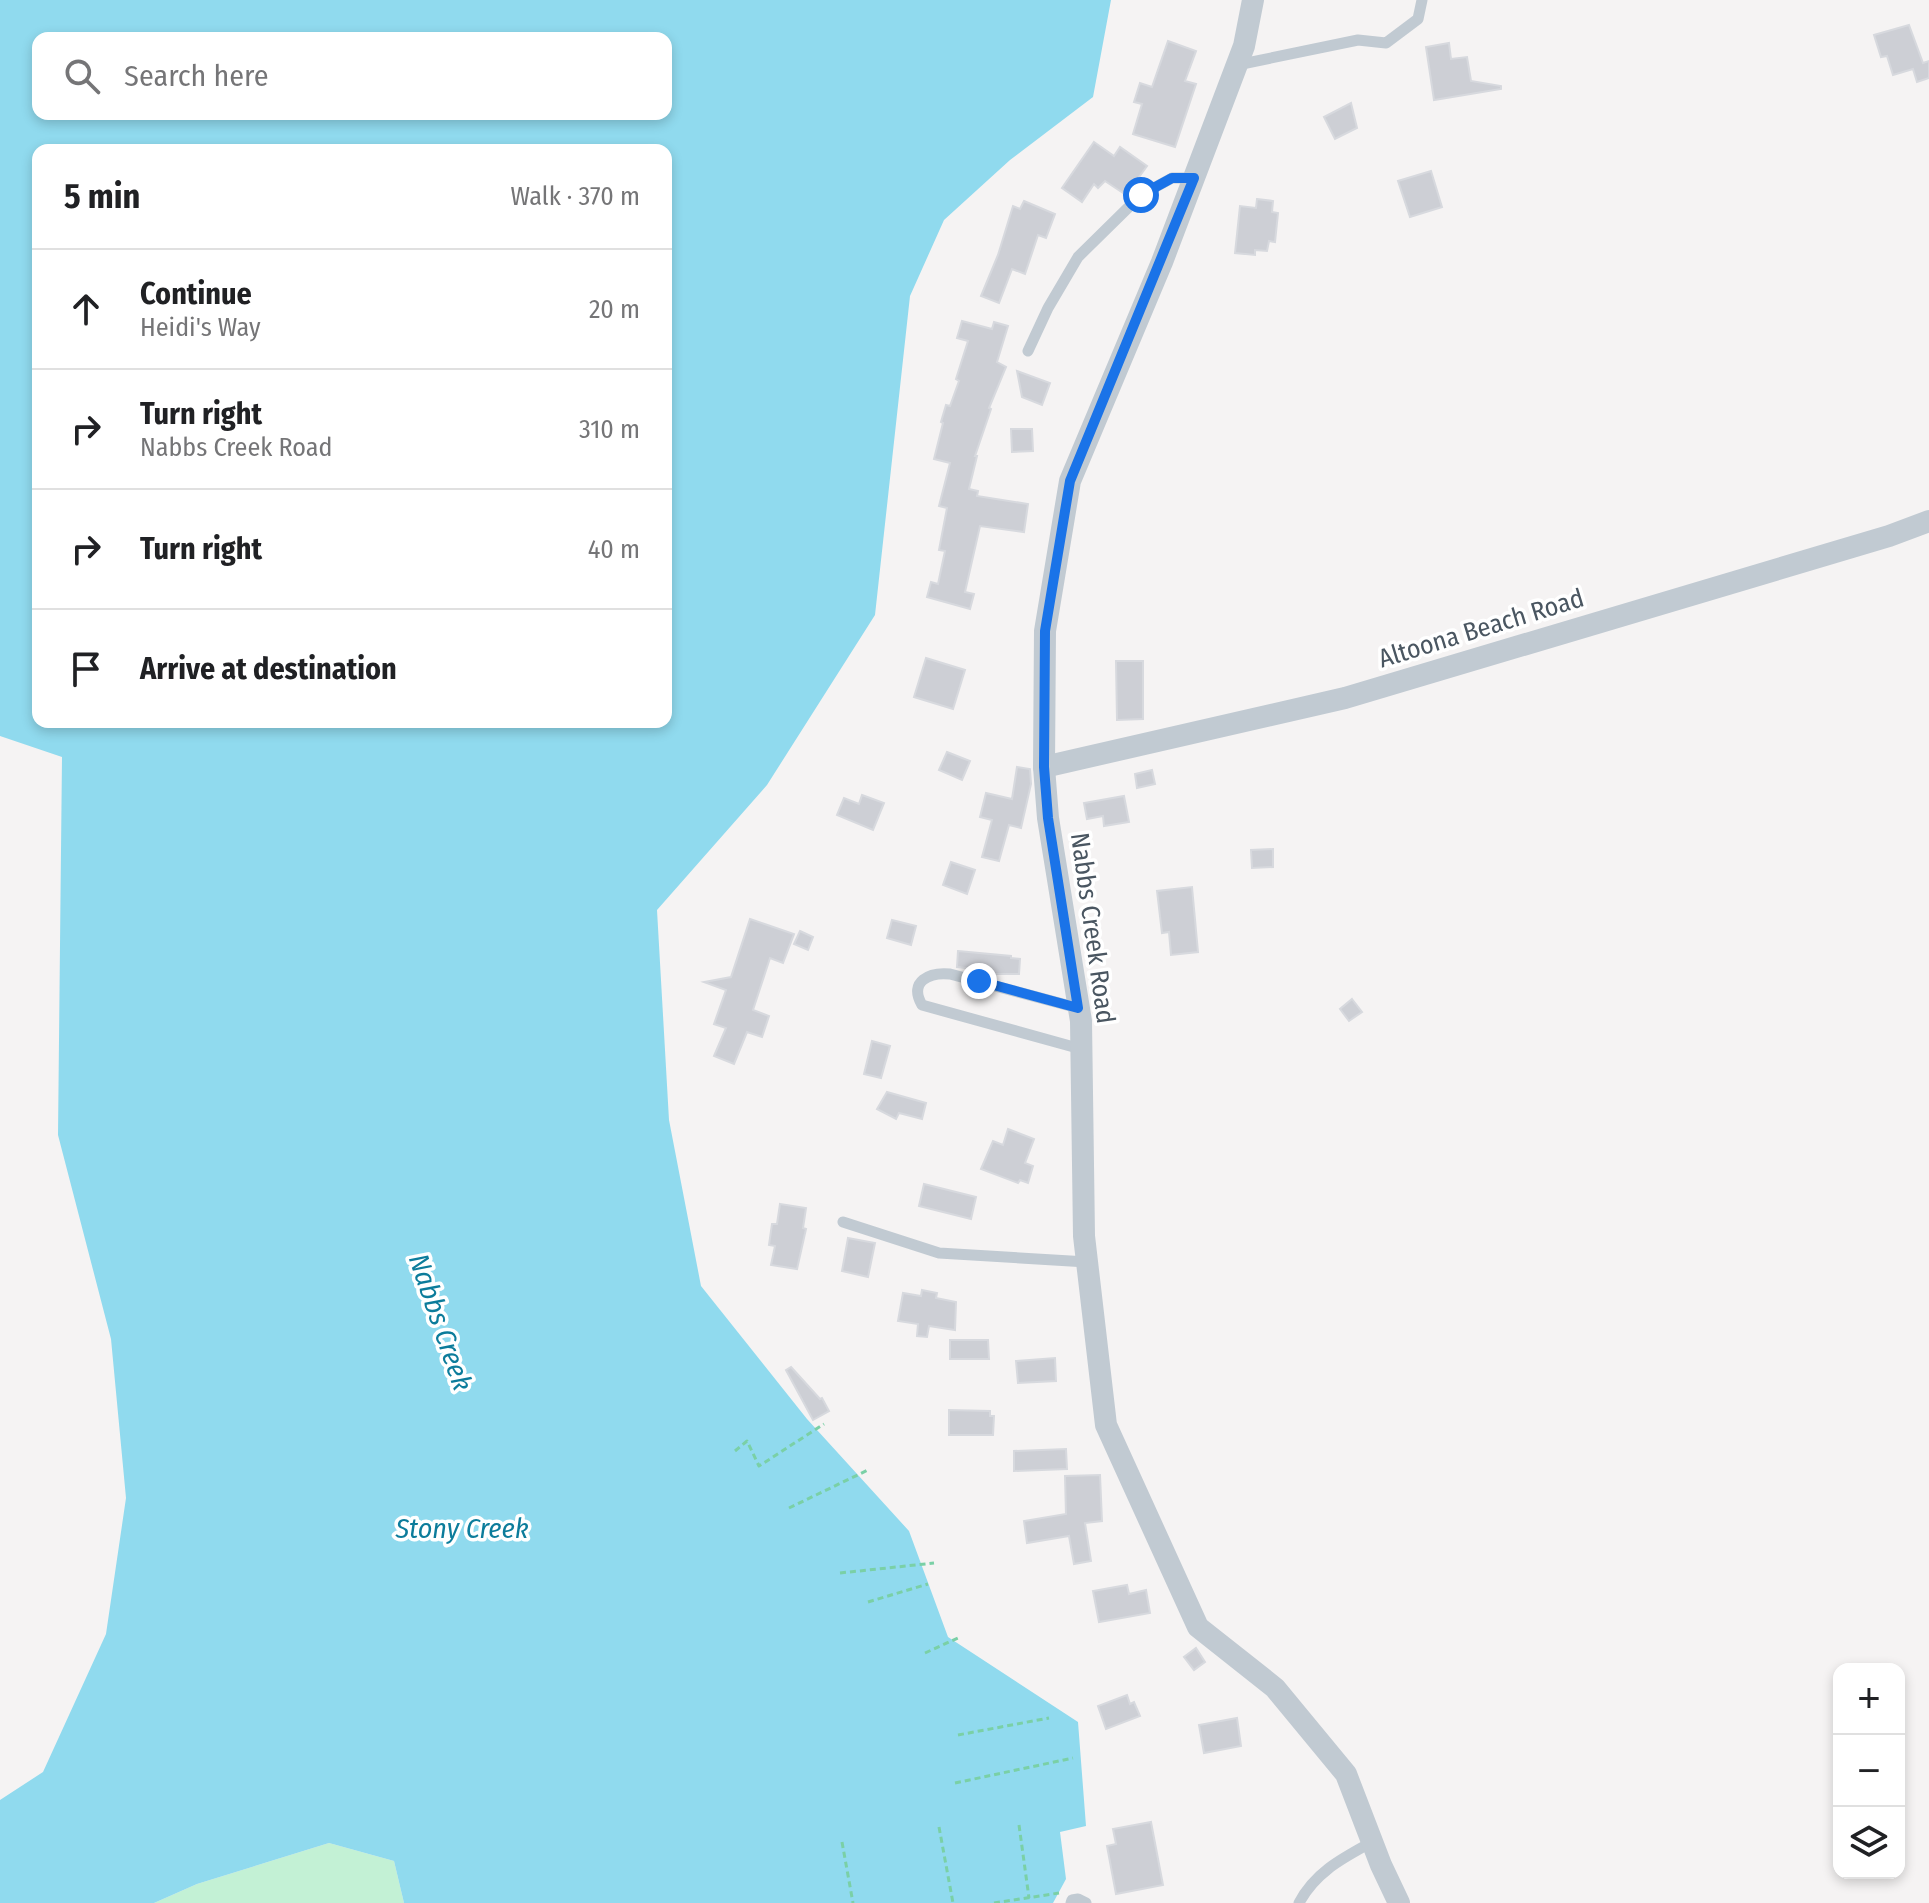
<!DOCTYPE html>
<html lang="en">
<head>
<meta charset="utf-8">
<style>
	:root { --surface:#fff; --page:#f6f6f6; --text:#202124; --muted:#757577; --line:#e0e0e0 }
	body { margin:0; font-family:"Fira Sans Condensed",sans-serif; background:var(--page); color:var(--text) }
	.controls { position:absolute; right:24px; bottom:24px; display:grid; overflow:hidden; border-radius:16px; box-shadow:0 4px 12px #0003 }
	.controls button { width:72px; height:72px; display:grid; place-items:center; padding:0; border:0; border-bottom:2px solid var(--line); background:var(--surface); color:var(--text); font:40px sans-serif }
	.stop { position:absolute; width:24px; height:24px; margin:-18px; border:6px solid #1a73e8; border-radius:50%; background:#fff }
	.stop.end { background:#1a73e8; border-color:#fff; box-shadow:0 2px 8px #0008 }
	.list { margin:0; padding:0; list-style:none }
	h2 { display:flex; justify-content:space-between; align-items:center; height:104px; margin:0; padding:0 32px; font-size:34px }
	h2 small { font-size:26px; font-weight:400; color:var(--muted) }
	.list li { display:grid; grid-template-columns:52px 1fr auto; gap:24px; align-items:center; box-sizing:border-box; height:120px; padding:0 32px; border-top:2px solid var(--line) }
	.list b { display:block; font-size:30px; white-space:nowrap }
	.list p { margin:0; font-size:26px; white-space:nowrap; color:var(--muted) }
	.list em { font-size:26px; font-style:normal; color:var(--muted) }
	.icon { flex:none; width:44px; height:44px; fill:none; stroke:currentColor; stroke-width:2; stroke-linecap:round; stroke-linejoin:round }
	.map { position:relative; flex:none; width:1929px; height:1903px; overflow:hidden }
	.search { position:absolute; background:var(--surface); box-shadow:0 4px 12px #0003; left:32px; top:32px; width:640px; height:88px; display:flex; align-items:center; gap:20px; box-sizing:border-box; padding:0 28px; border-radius:16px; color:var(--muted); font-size:30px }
	.panel { position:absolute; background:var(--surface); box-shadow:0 4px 12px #0003; left:32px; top:144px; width:640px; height:584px; border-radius:16px }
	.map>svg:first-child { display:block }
	.green { fill:#c3f1d5 }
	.water { fill:#90daee; fill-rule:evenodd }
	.building { fill:#cdcfd5; stroke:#d7d9de; stroke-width:2 }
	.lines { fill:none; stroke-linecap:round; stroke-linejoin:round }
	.path { stroke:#7ad0a6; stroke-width:3; stroke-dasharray:6 4; stroke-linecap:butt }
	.lane { stroke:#c1cad2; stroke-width:11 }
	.street { stroke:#c1cad2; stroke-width:22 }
	.route { stroke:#1a73e8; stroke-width:10 }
	.labels { text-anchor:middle; stroke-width:7; stroke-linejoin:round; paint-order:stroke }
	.street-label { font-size:26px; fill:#4a5661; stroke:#fff }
	.water-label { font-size:28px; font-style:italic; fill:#0c7c9b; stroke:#fff }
</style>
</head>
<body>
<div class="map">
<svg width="1929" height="1903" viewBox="0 0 1929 1903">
	<rect width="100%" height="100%" fill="#f5f3f3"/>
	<!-- green -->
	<polygon class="green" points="329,1843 394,1861 404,1903 154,1903 197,1884"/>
	<!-- water -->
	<path class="water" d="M 0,0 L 1111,0 L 1093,97 L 1010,160 L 944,220 L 910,296 L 875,615 L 767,785 L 657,910 L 669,1120 L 701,1286 L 807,1419 L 909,1531 L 948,1637 L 1078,1722 L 1086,1826 L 1060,1832 L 1066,1879 L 1053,1903 L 404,1903 L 394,1861 L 329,1843 L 197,1884 L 154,1903 L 0,1903 L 0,1800 L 43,1772 L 106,1634 L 126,1498 L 111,1339 L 58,1135 L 62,757 L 0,736 ZM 38,38 L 666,38 L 666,114 L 38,114 ZM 38,150 L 666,150 L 666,722 L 38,722 Z"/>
	<!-- building -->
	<g class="building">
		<polygon points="1909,25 1923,63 1929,61 1929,78 1917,82 1913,69 1893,75 1887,56 1881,57 1874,35"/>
		<polygon points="1168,41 1196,51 1185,81 1196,84 1175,147 1133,134 1142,104 1134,102 1140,83 1152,87"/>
		<polygon points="1449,43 1451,59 1467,57 1471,81 1501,86 1501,89 1434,100 1426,47"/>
		<polygon points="1351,103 1357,128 1335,139 1324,117"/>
		<polygon points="1094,142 1114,156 1120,147 1147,166 1126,195 1105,181 1098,188 1094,184 1082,202 1062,188"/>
		<polygon points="1431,171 1442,207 1410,217 1398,181"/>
		<polygon points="1257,199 1273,201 1272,212 1278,213 1275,242 1269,241 1267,251 1255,250 1255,255 1235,253 1240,206 1256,208"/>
		<polygon points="1024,201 1055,214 1046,238 1038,235 1025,274 1012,269 999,303 981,296 998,255 1013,206 1020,209"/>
		<polygon points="962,321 992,329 994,322 1008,326 997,362 1006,367 989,408 991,409 975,456 977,456 969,489 978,491 977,496 1028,504 1024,532 980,526 965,592 974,594 970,609 927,597 931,582 938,584 945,551 939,550 947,508 939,506 950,463 934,459 943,423 941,422 946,405 950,406 959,381 956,379 968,341 957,338"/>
		<polygon points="1017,371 1050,383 1042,405 1022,397"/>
		<polygon points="1011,429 1032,429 1033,451 1012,452"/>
		<polygon points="926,658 965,670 953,709 914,697"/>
		<polygon points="1116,661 1143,661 1143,719 1117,720"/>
		<polygon points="947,752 970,761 962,780 939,770"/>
		<polygon points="1017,767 1030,769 1031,784 1021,828 1009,825 999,861 982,857 992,820 980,817 986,793 1012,799"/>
		<polygon points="1152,770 1155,784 1137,788 1135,774"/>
		<polygon points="862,795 884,803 873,830 837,815 844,798 859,804"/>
		<polygon points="1124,796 1129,822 1104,826 1103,816 1087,819 1084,803"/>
		<polygon points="1273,849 1273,867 1252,868 1251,850"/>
		<polygon points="951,862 975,870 967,894 943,885"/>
		<polygon points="1192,887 1198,952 1171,955 1169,932 1162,933 1157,891"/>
		<polygon points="750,919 794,934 783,963 770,958 753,1010 769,1016 762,1037 747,1032 734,1064 714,1056 726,1028 714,1024 726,990 704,982 731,977"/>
		<polygon points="892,920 916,926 911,945 887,938"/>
		<polygon points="800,931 813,937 808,950 794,944"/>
		<polygon points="958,951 1011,956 1011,958 1020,959 1019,974 983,974 975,972 976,969 957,967"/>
		<polygon points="1352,999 1362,1012 1349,1021 1340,1009"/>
		<polygon points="872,1041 890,1046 881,1078 864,1074"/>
		<polygon points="887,1092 926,1103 922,1119 899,1113 896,1119 877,1109"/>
		<polygon points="1008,1129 1034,1139 1025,1163 1033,1166 1028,1183 1020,1180 1018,1183 981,1169 993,1141 1003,1145"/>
		<polygon points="924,1184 976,1197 971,1219 919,1206"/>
		<polygon points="780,1204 806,1208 803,1228 806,1229 797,1269 771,1265 775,1246 769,1245 772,1224 777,1224"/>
		<polygon points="848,1238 875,1243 868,1277 842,1271"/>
		<polygon points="922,1290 937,1293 936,1298 956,1302 955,1330 929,1326 927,1337 917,1336 918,1324 898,1321 903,1293 921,1296"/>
		<polygon points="950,1340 988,1340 989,1359 950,1359"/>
		<polygon points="1055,1358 1056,1381 1018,1383 1016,1361"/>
		<polygon points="791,1367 820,1399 822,1398 829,1411 813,1420 786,1370"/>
		<polygon points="949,1410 990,1411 990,1416 994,1416 993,1435 949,1435"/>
		<polygon points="1066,1449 1067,1469 1014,1471 1014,1451"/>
		<polygon points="1100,1475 1102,1521 1085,1523 1091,1561 1074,1564 1069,1536 1027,1543 1024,1521 1066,1514 1065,1476"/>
		<polygon points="1127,1585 1129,1594 1146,1590 1150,1613 1099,1622 1093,1591"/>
		<polygon points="1196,1648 1205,1662 1194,1670 1184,1657"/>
		<polygon points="1127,1695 1130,1704 1134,1702 1140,1716 1106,1729 1098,1706"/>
		<polygon points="1237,1718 1241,1746 1204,1753 1199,1725"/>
		<polygon points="1151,1822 1163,1885 1116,1894 1107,1846 1116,1844 1113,1829"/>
	</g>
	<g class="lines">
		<!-- path -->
		<g class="path">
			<polyline points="735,1451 747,1441 759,1466 824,1424"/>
			<polyline points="789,1508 870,1469"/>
			<polyline points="840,1573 934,1563"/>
			<polyline points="868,1602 928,1584"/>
			<polyline points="925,1653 960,1637"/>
			<polyline points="958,1735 1049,1718"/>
			<polyline points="955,1783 1073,1758"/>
			<polyline points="1019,1825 1029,1898"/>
			<polyline points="939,1827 953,1903"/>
			<polyline points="842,1842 853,1903"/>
			<polyline points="994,1903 1059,1893"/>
		</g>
		<!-- lane -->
		<g class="lane">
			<polyline points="1237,65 1358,40 1386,43 1418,19 1422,0"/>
			<polyline points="1028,351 1048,308 1078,257 1141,195 1172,178 1194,178"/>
			<path d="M 1078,1008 L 950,974 C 930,972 908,981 922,1005 L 1081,1049"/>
			<polyline points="843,1222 939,1253 1087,1262"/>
			<polyline points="1071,1903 1072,1900 1078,1899 1086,1903"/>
			<path d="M 1299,1903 C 1315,1872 1343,1858 1372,1842"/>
		</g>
		<!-- street -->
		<g class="street">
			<polyline points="1253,0 1244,46 1162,262 1070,481 1045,631 1044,767 1048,818 1081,1021 1084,1236 1106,1425 1198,1627 1275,1688 1346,1774 1381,1865 1399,1903"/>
			<polyline points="1044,767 1345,698 1889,536 1929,521"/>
		</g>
	</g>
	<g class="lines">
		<!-- route -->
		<polyline class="route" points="979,981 1078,1008 1048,818 1044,767 1045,631 1070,481 1194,178 1172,178 1141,195"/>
	</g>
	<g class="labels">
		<!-- street labels -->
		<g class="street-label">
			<text transform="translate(1481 628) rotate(-17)" y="9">Altoona Beach Road</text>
			<text transform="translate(1093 928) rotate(82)" y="9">Nabbs Creek Road</text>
		</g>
		<!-- water labels -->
		<g class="water-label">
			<text transform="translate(441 1322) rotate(71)" y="10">Nabbs Creek</text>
			<text x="462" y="1538">Stony Creek</text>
		</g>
	</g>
</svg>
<div class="controls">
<button>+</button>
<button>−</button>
<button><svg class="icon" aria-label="layers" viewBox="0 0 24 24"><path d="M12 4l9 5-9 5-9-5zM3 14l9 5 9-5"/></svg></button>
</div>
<div class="stop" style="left:1141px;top:195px"></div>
<div class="stop end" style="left:979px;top:981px"></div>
<div class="search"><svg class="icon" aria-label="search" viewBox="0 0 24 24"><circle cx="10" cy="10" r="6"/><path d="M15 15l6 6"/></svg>Search here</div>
<section class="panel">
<h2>5 min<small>Walk · 370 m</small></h2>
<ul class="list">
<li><svg class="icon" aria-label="ahead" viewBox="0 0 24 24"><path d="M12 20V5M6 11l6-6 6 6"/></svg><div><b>Continue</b><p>Heidi's Way</p></div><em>20 m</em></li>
<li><svg class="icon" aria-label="right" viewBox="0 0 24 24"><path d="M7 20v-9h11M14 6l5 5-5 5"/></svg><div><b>Turn right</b><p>Nabbs Creek Road</p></div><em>310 m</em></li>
<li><svg class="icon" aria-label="right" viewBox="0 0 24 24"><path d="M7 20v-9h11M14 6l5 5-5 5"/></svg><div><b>Turn right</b></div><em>40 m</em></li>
<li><svg class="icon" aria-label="arrive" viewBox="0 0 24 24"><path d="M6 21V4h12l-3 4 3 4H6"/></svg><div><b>Arrive at destination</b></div></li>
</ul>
</section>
</div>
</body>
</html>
